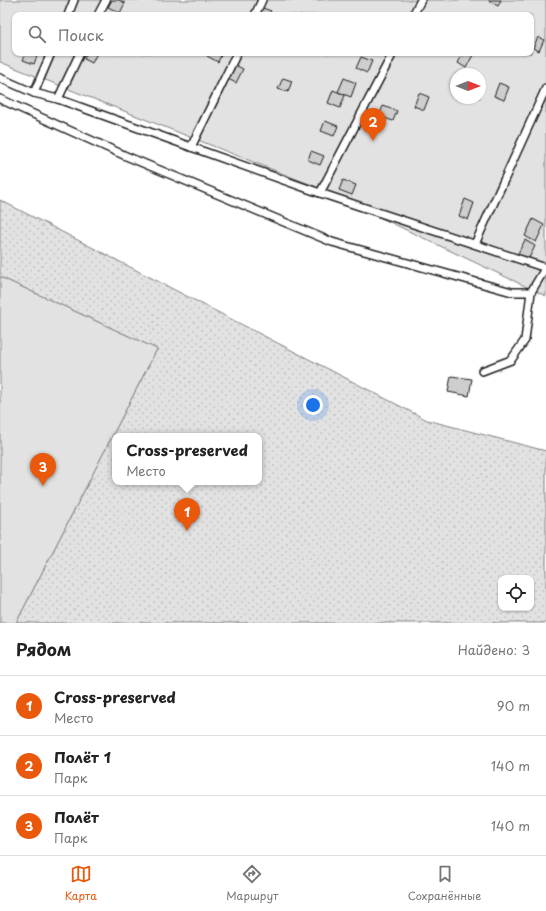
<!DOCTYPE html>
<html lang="ru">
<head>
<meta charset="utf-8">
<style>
	:root { --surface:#fff; --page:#f2f2f2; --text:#222; --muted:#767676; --line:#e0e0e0; --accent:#ea580c }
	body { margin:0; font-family:"Playpen Sans",sans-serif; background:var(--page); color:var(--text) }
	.controls { position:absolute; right:12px; bottom:12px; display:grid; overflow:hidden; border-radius:8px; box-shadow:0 1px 3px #0004 }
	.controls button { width:36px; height:36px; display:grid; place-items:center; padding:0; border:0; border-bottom:1px solid var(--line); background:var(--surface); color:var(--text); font:20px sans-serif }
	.compass { position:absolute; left:450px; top:68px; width:36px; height:36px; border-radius:50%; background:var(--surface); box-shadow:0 1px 3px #0004; rotate:90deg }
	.you { position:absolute; left:313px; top:405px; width:14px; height:14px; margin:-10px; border:3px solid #fff; border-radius:50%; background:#1a73e8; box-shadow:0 0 0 6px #1a73e833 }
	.badge { display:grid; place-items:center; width:26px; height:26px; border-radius:50%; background:var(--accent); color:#fff; font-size:13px; font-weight:700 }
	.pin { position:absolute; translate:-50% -33px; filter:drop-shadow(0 1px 2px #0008) }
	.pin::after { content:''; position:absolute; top:21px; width:14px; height:12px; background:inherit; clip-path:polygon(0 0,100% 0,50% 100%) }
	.popup { position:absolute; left:112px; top:433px; width:150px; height:52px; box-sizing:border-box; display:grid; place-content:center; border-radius:8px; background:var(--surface); filter:drop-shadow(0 1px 3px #0005); font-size:13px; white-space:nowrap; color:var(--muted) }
	.popup b { font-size:15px; color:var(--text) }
	.popup::after { content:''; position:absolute; left:50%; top:100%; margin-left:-8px; border:8px solid transparent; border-top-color:var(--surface) }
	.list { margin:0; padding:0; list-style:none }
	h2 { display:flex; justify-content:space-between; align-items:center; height:52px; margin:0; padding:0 16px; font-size:17px }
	h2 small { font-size:13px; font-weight:400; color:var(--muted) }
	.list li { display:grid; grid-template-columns:26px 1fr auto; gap:12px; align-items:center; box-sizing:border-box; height:60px; padding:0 16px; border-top:1px solid var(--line) }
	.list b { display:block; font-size:15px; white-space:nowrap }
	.list p { margin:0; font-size:13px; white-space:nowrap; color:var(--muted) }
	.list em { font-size:13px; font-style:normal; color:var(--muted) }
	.icon { flex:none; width:22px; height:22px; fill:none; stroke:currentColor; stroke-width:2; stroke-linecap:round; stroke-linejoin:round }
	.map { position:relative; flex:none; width:546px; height:623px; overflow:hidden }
	.search { position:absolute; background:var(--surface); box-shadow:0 1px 3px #0004; left:12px; right:12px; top:12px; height:44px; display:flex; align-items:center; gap:10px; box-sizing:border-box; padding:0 14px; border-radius:8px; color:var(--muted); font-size:15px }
	.sheet { height:232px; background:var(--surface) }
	nav { display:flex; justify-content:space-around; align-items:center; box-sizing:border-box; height:56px; border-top:1px solid var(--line); background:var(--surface); font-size:11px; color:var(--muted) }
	nav a { display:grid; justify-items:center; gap:2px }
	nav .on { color:var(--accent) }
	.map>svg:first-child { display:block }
	.grass { fill:url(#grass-dots); stroke:#7f7f7f; fill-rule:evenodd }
	.garden { fill:#e2e2e2; stroke:#7f7f7f; fill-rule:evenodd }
	.building { fill:#cecece; stroke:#1c1c1c }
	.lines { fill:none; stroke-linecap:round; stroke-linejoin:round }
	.service-casing { stroke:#1c1c1c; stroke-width:10 }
	.service { stroke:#fff; stroke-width:7 }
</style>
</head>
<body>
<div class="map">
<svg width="546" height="623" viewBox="0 0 546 623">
	<defs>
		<pattern id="grass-dots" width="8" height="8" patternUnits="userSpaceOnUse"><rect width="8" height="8" fill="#e2e2e2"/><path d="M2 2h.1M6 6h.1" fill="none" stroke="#c1c1c1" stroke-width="1.8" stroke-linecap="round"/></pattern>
	</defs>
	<rect width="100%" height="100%" fill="#fff"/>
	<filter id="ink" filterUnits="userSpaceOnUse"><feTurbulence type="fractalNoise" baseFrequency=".025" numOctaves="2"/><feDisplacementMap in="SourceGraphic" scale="8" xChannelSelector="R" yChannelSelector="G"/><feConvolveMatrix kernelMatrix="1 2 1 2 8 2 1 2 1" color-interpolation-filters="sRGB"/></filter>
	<g filter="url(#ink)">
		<!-- grass -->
		<path class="grass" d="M 0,200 L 427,420 L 546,451 L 546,623 L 16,623 L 157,349 L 0,277 ZM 115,436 L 259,436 L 259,482 L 115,482 ZM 501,578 L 531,578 L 531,608 L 501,608 Z"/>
		<!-- garden -->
		<g class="garden">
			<path d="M 0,0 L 546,0 L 546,296 L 309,184 L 0,62 ZM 15,15 L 531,15 L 531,53 L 15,53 ZM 456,74 L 480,74 L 480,98 L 456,98 Z"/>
			<polygon points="0,277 157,349 16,623 0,623"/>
		</g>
		<!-- building -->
		<g class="building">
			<polygon points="112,0 119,0 125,3 120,13 108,7"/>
			<polygon points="489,0 501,0 498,6 489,1"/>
			<polygon points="260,7 271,11 269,15 257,15"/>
			<polygon points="538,37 544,40 539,51 533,48"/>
			<polygon points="26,53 38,53 34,64 23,60"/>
			<polygon points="87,53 97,53 92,63 84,59"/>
			<polygon points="208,53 222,53 218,62 207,56"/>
			<polygon points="463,53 474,53 466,68 458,63"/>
			<polygon points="361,57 372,61 367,73 356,68"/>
			<polygon points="235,65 243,69 236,83 228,79"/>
			<polygon points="283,78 292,81 288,92 278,89"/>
			<polygon points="344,78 356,83 351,97 338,92"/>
			<polygon points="499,83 509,87 504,100 494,96"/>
			<polygon points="333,90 345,95 340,108 328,103"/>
			<polygon points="419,93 429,97 424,110 414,106"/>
			<polygon points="383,106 397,111 393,121 379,116"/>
			<polygon points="325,121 338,126 334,136 321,131"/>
			<polygon points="311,151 324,156 320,165 308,160"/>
			<polygon points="343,180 356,185 352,195 339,190"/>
			<polygon points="465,199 474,203 468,220 459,216"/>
			<polygon points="533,219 544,225 536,242 525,236"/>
			<polygon points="525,240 535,246 528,260 517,255"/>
			<polygon points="451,376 472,379 469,396 448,392"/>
		</g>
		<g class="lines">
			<!-- service casing -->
			<g class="service-casing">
				<g id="service">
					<polyline points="68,15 74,0"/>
					<polyline points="98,15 106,0"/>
					<polyline points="255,15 262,0"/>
					<polyline points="413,15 421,0"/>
					<polyline points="0,78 34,93 58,99 191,147 320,193 546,268"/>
					<polyline points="34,93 51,53"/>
					<polyline points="0,99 126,156 332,242 512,292 531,292 546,267"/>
					<polyline points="58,99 80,53"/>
					<polyline points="191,147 237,53"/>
					<polyline points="320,193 393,53"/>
					<polyline points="475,244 546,88"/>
					<polyline points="482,371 511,360 525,340 531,292"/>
				</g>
			</g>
			<!-- service -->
			<use href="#service" class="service"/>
		</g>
	</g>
</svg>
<div class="controls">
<button><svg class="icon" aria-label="locate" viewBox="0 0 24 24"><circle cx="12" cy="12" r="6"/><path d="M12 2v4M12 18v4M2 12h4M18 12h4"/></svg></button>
</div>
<svg class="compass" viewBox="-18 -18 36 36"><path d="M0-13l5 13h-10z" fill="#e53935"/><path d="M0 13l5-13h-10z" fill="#767676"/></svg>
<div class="you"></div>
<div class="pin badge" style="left:187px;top:531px">1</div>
<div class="popup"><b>Cross-preserved</b>Место</div>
<div class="pin badge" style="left:373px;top:141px">2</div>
<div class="pin badge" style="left:43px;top:486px">3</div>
<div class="search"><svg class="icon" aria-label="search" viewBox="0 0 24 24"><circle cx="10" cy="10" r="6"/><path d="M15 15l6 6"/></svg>Поиск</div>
</div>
<section class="sheet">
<h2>Рядом<small>Найдено: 3</small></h2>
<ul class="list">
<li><span class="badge">1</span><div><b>Cross-preserved</b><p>Место</p></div><em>90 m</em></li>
<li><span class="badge">2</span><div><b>Полёт 1</b><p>Парк</p></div><em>140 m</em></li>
<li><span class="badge">3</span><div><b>Полёт</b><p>Парк</p></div><em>140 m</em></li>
</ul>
</section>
<nav>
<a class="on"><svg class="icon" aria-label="map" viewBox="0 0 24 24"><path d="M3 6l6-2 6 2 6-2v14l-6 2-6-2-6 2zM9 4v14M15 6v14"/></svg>Карта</a>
<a><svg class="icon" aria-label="directions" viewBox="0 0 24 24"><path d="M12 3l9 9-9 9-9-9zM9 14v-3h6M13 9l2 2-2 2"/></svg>Маршрут</a>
<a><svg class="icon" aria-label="saved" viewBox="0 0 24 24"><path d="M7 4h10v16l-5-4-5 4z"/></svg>Сохранённые</a>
</nav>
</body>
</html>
